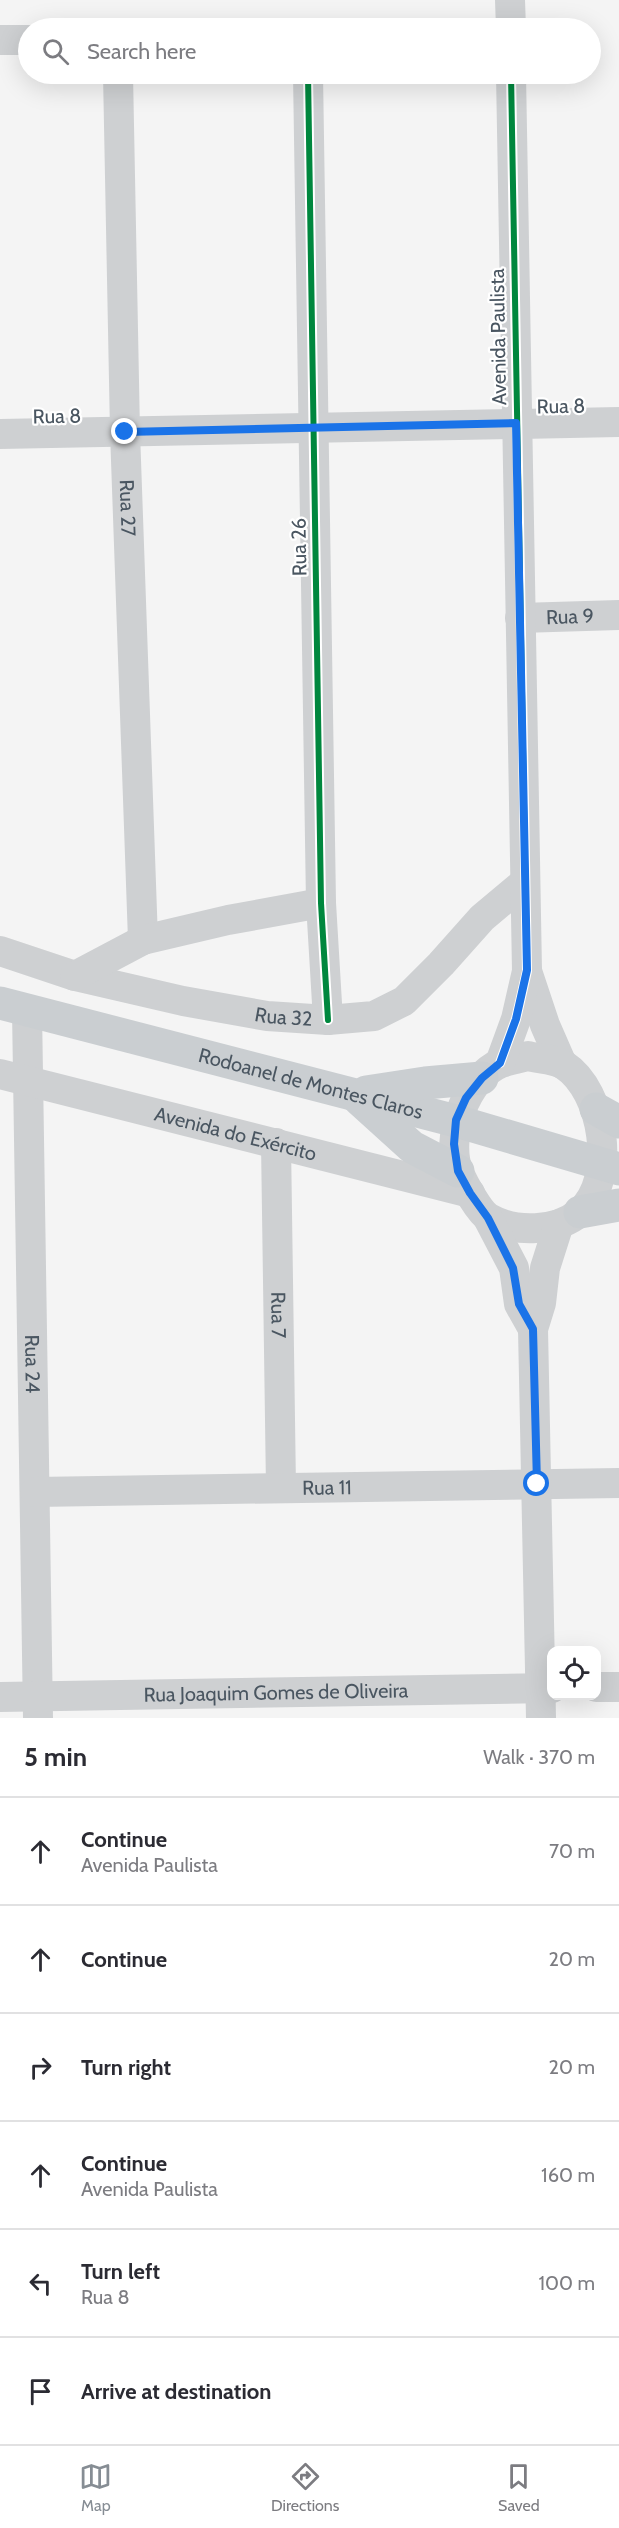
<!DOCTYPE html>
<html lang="en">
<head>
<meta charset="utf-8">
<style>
	:root { --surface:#fff; --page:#f7f7f7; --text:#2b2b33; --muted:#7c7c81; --line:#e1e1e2; --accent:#868d94 }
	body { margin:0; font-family:Cabin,sans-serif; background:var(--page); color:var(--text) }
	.controls { position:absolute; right:18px; bottom:18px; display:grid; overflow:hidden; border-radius:12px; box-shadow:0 6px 24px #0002 }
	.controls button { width:54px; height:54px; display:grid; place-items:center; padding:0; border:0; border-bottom:2px solid var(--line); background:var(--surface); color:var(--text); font:30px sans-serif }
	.stop { position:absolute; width:18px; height:18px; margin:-14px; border:4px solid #1a73e8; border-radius:50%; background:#fff }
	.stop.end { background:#1a73e8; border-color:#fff; box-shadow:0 2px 6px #0008 }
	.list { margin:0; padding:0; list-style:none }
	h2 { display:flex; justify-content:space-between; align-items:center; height:78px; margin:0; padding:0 24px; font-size:26px }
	h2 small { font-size:20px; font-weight:400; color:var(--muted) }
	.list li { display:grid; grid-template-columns:39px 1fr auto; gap:18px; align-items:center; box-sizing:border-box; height:108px; padding:0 24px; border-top:2px solid var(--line) }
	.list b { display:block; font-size:22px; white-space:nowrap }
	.list p { margin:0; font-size:20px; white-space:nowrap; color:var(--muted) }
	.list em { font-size:20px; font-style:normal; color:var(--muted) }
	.icon { flex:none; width:33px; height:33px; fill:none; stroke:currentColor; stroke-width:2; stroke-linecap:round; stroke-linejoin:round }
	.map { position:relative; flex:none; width:619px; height:1718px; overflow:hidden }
	.search { position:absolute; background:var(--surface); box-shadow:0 6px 24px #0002; left:18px; right:18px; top:18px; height:66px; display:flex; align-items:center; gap:15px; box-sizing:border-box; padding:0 21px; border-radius:33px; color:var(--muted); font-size:22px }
	.sheet { height:726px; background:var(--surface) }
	nav { display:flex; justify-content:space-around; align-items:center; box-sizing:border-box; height:84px; border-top:2px solid var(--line); background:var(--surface); font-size:16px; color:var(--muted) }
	nav a { display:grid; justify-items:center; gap:3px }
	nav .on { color:var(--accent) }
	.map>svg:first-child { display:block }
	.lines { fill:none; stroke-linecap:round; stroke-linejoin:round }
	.minor { stroke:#ced0d2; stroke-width:30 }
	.major { stroke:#caced1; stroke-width:33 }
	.cycleway-casing { stroke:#fff; stroke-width:10 }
	.cycleway { stroke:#00873e; stroke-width:6 }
	.route { stroke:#1a73e8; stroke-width:8 }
	.labels { text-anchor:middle; stroke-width:4.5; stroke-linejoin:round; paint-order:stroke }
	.street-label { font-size:20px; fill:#4a5661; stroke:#fff }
</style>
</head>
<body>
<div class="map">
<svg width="619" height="1718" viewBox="0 0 619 1718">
	<rect width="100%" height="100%" fill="#f4f4f4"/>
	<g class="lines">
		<!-- minor -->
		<g class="minor">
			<polyline points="510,0 511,28"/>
			<polyline points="0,40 28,40"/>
			<path id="s1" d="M 118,74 L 125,432 L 143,940"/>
			<polyline points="308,74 321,903 328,1020"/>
			<polyline points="0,434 619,422"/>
			<path id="s2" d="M 520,618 L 619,615"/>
			<path id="s3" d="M 0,951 L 75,976 L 183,1001 L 267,1016 L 328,1020 L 374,1016 L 404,1001 L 441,964 L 482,918 L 525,882"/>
			<polyline points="527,971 545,1025 562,1064"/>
			<polyline points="75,976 143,940 228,920 321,903"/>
			<path id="s4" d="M 27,1010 L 38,1718"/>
			<path d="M 528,1056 C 539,1059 555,1059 564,1065 C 604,1091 618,1179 580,1212 C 557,1232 515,1233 489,1218 C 479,1212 464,1184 459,1173 C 444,1139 466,1077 501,1063 C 510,1060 520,1058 528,1056 Z"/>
			<polyline points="500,1063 516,1019 527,971 511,74"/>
			<path id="s5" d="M 0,1074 L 470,1193"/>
			<path id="s6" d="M 276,1143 L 281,1488"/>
			<polyline points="488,1218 514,1268 519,1304 533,1329"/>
			<path id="s7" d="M 35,1492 L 619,1483"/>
			<polyline points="596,1687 619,1687"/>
			<path id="s8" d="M 0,1697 L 552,1688"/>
			<polyline points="541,1718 533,1329 541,1303 545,1268 559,1224"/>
		</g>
		<!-- major -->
		<g class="major">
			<path id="s9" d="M 0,1003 L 456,1121 L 619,1169"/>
			<polyline points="366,1092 425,1083 482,1078"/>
			<polyline points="359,1099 412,1147 458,1171"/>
			<polyline points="596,1109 619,1122"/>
			<polyline points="580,1212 619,1205"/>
		</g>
		<!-- cycleway casing -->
		<g class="cycleway-casing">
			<g id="cycleway">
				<polyline points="308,74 321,903 328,1020"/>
				<polyline points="500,1063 516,1019 527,971 511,74"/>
			</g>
		</g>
		<!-- cycleway -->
		<use href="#cycleway" class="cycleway"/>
	</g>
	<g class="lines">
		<!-- route -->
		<polyline class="route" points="125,432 516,423 527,970 516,1019 500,1063 482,1078 466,1098 456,1120 454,1144 458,1171 470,1193 488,1218 513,1268 519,1304 533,1329 537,1484"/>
	</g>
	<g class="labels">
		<!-- street labels -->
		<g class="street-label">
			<text transform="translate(498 337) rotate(-91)" y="7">Avenida Paulista</text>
			<text transform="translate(561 406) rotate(-1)" y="7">Rua 8</text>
			<text transform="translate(57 416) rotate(-1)" y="7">Rua 8</text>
			<text dy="7" stroke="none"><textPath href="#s1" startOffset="434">Rua 27</textPath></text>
			<text transform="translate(299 547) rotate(-91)" y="7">Rua 26</text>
			<text dy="7" stroke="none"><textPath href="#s2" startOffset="50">Rua 9</textPath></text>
			<text dy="7" stroke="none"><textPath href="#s3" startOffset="292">Rua 32</textPath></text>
			<text dy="7" stroke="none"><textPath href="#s9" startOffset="321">Rodoanel de Montes Claros</textPath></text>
			<text dy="7" stroke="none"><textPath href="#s5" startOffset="243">Avenida do Exército</textPath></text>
			<text dy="7" stroke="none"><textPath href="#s6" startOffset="172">Rua 7</textPath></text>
			<text dy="7" stroke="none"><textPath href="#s4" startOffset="354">Rua 24</textPath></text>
			<text dy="7" stroke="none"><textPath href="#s7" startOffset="292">Rua 11</textPath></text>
			<text dy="7" stroke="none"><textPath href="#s8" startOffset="276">Rua Joaquim Gomes de Oliveira</textPath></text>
		</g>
	</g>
</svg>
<div class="controls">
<button><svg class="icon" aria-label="locate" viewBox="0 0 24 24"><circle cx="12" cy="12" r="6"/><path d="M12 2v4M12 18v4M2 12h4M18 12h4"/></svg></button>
</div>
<div class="stop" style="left:537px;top:1484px"></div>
<div class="stop end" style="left:125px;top:432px"></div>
<div class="search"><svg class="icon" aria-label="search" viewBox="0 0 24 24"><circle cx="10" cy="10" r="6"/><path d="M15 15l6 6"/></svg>Search here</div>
</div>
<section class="sheet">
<h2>5 min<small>Walk · 370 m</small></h2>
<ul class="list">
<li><svg class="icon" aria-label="ahead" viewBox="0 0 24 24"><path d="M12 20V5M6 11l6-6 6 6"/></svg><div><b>Continue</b><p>Avenida Paulista</p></div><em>70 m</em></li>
<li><svg class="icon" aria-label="ahead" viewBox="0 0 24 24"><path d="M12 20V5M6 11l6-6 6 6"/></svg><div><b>Continue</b></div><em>20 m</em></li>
<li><svg class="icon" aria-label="right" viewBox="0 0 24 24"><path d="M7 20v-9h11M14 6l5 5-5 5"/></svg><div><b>Turn right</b></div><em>20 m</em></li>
<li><svg class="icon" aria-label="ahead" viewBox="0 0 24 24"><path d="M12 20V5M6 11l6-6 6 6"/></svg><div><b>Continue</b><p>Avenida Paulista</p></div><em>160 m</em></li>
<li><svg class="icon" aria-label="left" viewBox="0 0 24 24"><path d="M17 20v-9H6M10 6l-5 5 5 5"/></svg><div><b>Turn left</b><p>Rua 8</p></div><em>100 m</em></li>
<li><svg class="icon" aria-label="arrive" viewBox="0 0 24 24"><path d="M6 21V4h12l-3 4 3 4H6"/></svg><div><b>Arrive at destination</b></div></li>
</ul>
</section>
<nav>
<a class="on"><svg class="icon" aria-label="map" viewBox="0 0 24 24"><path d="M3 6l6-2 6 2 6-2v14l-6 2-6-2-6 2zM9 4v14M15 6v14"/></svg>Map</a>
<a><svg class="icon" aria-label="directions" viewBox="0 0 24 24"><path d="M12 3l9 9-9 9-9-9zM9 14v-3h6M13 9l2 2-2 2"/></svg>Directions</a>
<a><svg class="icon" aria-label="saved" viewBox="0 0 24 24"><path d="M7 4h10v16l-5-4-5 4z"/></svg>Saved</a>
</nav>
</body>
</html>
